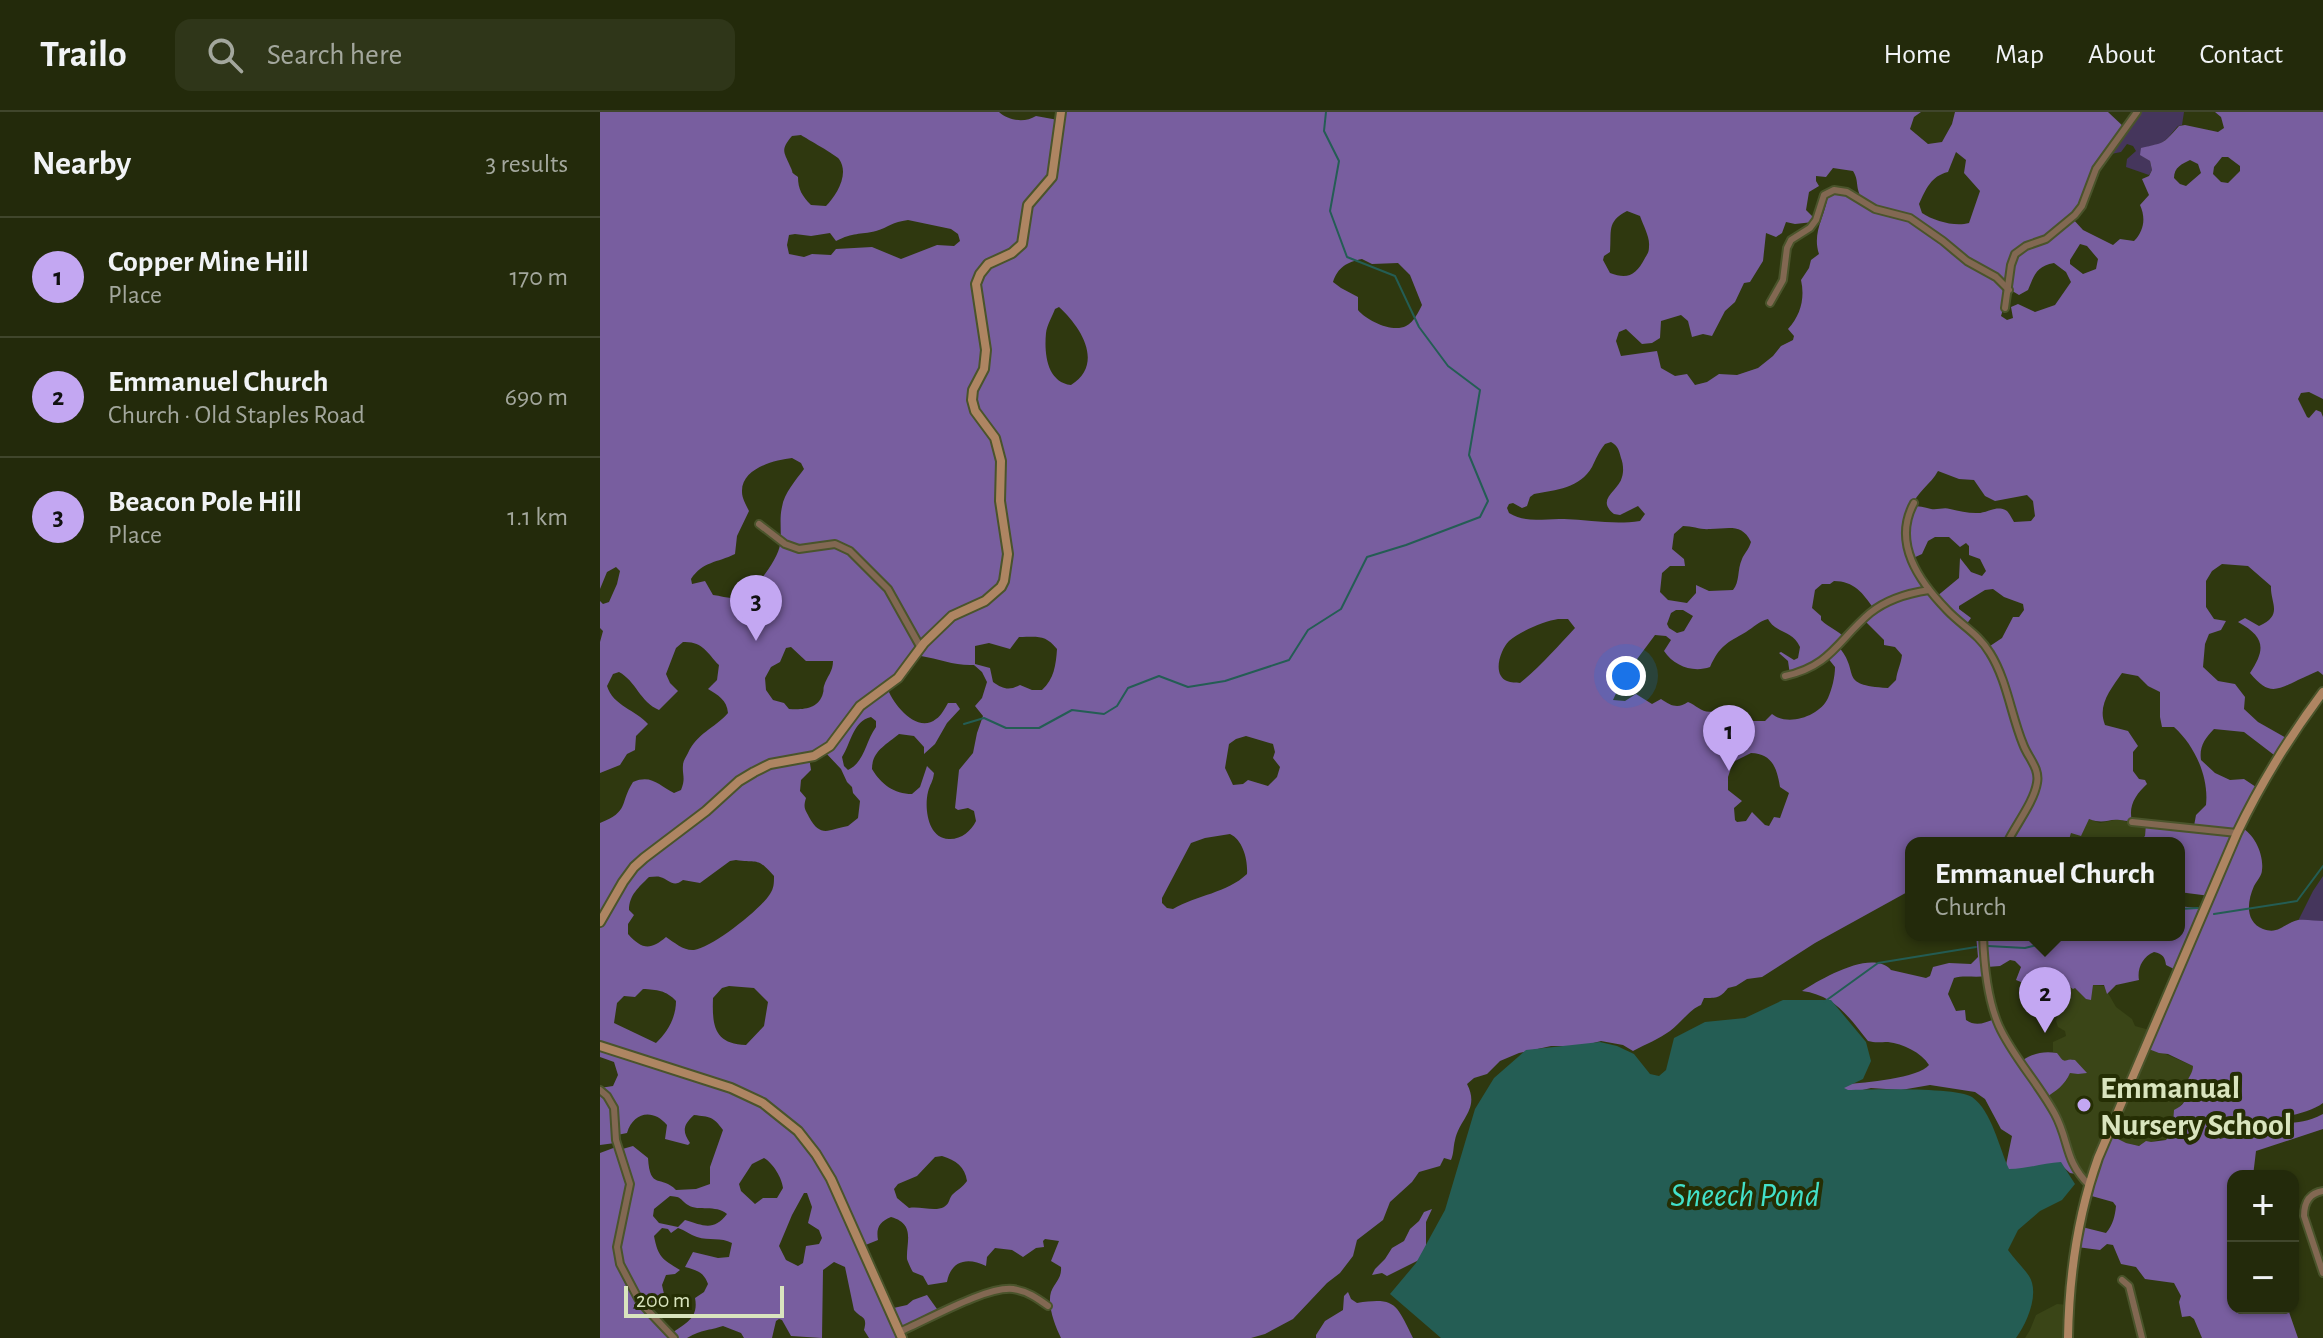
<!DOCTYPE html>
<html lang="en">
<head>
<meta charset="utf-8">
<style>
	:root { --surface:#232a0b; --page:#2f3619; --text:#f1f3f6; --muted:#a3a79d; --line:#40462c; --accent:#c3a7f2 }
	body { margin:0; font-family:"Alegreya Sans",sans-serif; background:var(--page); color:var(--text) }
	.controls { position:absolute; right:24px; bottom:24px; display:grid; overflow:hidden; border-radius:16px; box-shadow:0 2px 6px #0004 }
	.controls button { width:72px; height:72px; display:grid; place-items:center; padding:0; border:0; border-bottom:2px solid var(--line); background:var(--surface); color:var(--text); font:40px sans-serif }
	.scale { position:absolute; left:24px; bottom:20px; width:160px; box-sizing:border-box; padding-left:8px; border:4px solid #d9e4be; border-top:0; font-size:22px; line-height:28px; white-space:nowrap; color:#d9e4be; -webkit-text-stroke:6px #252e04; paint-order:stroke }
	.you { position:absolute; left:1026px; top:564px; width:28px; height:28px; margin:-20px; border:6px solid #fff; border-radius:50%; background:#1a73e8; box-shadow:0 0 0 12px #1a73e833 }
	.badge { display:grid; place-items:center; width:52px; height:52px; border-radius:50%; background:var(--accent); color:#111; font-size:26px; font-weight:700 }
	.pin { position:absolute; translate:-50% -66px; filter:drop-shadow(0 2px 4px #0008) }
	.pin::after { content:''; position:absolute; top:42px; width:28px; height:24px; background:inherit; clip-path:polygon(0 0,100% 0,50% 100%) }
	.popup { position:absolute; left:1305px; top:725px; width:280px; height:104px; box-sizing:border-box; display:grid; place-content:center; border-radius:16px; background:var(--surface); filter:drop-shadow(0 2px 6px #0005); font-size:26px; white-space:nowrap; color:var(--muted) }
	.popup b { font-size:30px; color:var(--text) }
	.popup::after { content:''; position:absolute; left:50%; top:100%; margin-left:-16px; border:16px solid transparent; border-top-color:var(--surface) }
	.list { margin:0; padding:0; list-style:none }
	h2 { display:flex; justify-content:space-between; align-items:center; height:104px; margin:0; padding:0 32px; font-size:34px }
	h2 small { font-size:26px; font-weight:400; color:var(--muted) }
	.list li { display:grid; grid-template-columns:52px 1fr auto; gap:24px; align-items:center; box-sizing:border-box; height:120px; padding:0 32px; border-top:2px solid var(--line) }
	.list b { display:block; font-size:30px; white-space:nowrap }
	.list p { margin:0; font-size:26px; white-space:nowrap; color:var(--muted) }
	.list em { font-size:26px; font-style:normal; color:var(--muted) }
	.icon { flex:none; width:44px; height:44px; fill:none; stroke:currentColor; stroke-width:2; stroke-linecap:round; stroke-linejoin:round }
	.map { position:relative; flex:none; width:1723px; height:1226px; overflow:hidden }
	header { display:flex; align-items:center; gap:48px; box-sizing:border-box; height:112px; padding:0 40px; background:var(--surface); border-bottom:2px solid var(--line) }
	header strong { font-size:38px }
	nav { display:flex; gap:44px; margin-inline-start:auto; font-size:28px }
	.search { width:560px; height:72px; background:var(--page); display:flex; align-items:center; gap:20px; box-sizing:border-box; padding:0 28px; border-radius:16px; color:var(--muted); font-size:30px }
	main { display:flex }
	aside { flex:1; background:var(--surface) }
	.map>svg:first-child { display:block }
	.built { fill:#3a4517 }
	.green { fill:#45365c }
	.forest { fill:#785e9f; fill-rule:evenodd }
	.water { fill:#245d54 }
	.lines { fill:none; stroke-linecap:round; stroke-linejoin:round }
	.stream { stroke:#245d54; stroke-width:2 }
	.street-casing { stroke:#4a542b; stroke-width:10 }
	.secondary-casing { stroke:#4a542b; stroke-width:12 }
	.street { stroke:#826852; stroke-width:6 }
	.secondary { stroke:#ae8562; stroke-width:8 }
	.poi-dot { fill:#c3a7f2; stroke:#252e04; stroke-width:3 }
	.labels { text-anchor:middle; stroke-width:8; stroke-linejoin:round; paint-order:stroke }
	.poi-label { font-size:32px; font-weight:bold; fill:#d9e4be; stroke:#252e04; text-anchor:start }
	.water-label { font-size:34px; font-style:italic; fill:#42e0c9; stroke:#252e04 }
</style>
</head>
<body>
<header>
<strong>Trailo</strong>
<div class="search"><svg class="icon" aria-label="search" viewBox="0 0 24 24"><circle cx="10" cy="10" r="6"/><path d="M15 15l6 6"/></svg>Search here</div>
<nav><a>Home</a><a>Map</a><a>About</a><a>Contact</a></nav>
</header>
<main>
<aside>
<h2>Nearby<small>3 results</small></h2>
<ul class="list">
<li><span class="badge">1</span><div><b>Copper Mine Hill</b><p>Place</p></div><em>170 m</em></li>
<li><span class="badge">2</span><div><b>Emmanuel Church</b><p>Church · Old Staples Road</p></div><em>690 m</em></li>
<li><span class="badge">3</span><div><b>Beacon Pole Hill</b><p>Place</p></div><em>1.1 km</em></li>
</ul>
</aside>
<div class="map">
<svg width="1723" height="1226" viewBox="0 0 1723 1226">
	<rect width="100%" height="100%" fill="#2f380f"/>
	<!-- built -->
	<g class="built">
		<polygon points="1489,707 1500,711 1519,707 1528,710 1546,711 1545,724 1537,731 1468,731 1471,721"/>
		<polygon points="1454,863 1472,876 1473,874 1486,887 1491,887 1493,873 1504,874 1516,895 1532,907 1535,914 1553,919 1561,940 1593,954 1594,956 1585,976 1586,987 1575,1000 1573,1013 1566,1028 1561,1027 1539,1034 1526,1031 1491,1073 1480,1065 1445,986 1466,969 1470,961 1485,961 1472,947 1464,950 1460,948 1457,941 1453,940 1453,930 1466,924 1465,919 1458,915 1456,909 1458,901 1456,896 1447,886 1439,882 1423,884 1420,886 1419,881 1422,871 1427,873"/>
		<polygon points="1457,1192 1470,1193 1469,1226 1425,1226 1430,1218 1436,1203"/>
	</g>
	<!-- green -->
	<g class="green">
		<path d="M 1536,0 L 1584,0 L 1582,13 L 1578,14 C 1569,24 1564,34 1549,34 L 1541,43 L 1550,49 L 1552,58 L 1549,63 L 1526,55 L 1527,47 L 1536,39 L 1533,34 L 1527,32 L 1521,40 L 1511,42 L 1508,40 Z"/>
		<polygon points="1723,764 1723,828 1695,815 1713,779"/>
	</g>
	<!-- forest -->
	<g class="forest">
		<path d="M 0,0 L 399,0 C 409,9 425,11 436,4 L 458,8 L 460,0 L 1321,0 L 1314,5 L 1310,17 L 1328,32 L 1342,30 L 1352,12 L 1355,0 L 1508,0 L 1525,16 L 1497,54 L 1484,84 L 1472,106 L 1483,118 L 1513,133 L 1520,127 L 1534,129 C 1544,119 1546,106 1540,93 L 1549,83 L 1542,67 L 1549,64 L 1552,58 L 1550,49 L 1540,43 L 1541,36 C 1565,30 1561,34 1579,14 L 1585,13 L 1618,20 L 1624,16 L 1621,5 L 1615,0 L 1723,0 L 1723,287 L 1709,280 L 1701,281 L 1698,287 L 1707,305 L 1709,306 L 1716,298 L 1721,300 L 1723,305 L 1723,563 L 1718,559 C 1711,562 1705,565 1698,568 C 1676,579 1668,583 1650,561 C 1666,537 1665,525 1638,510 L 1645,506 L 1659,514 C 1684,503 1670,491 1671,474 L 1648,454 L 1622,452 L 1612,459 L 1606,469 L 1606,495 L 1614,507 L 1626,509 L 1621,518 L 1609,522 L 1605,532 L 1603,555 L 1618,569 L 1635,572 L 1645,585 L 1644,597 L 1658,610 L 1690,628 L 1678,646 L 1644,620 L 1614,617 C 1605,626 1599,635 1601,648 L 1615,661 L 1630,668 L 1644,667 L 1659,677 L 1641,715 C 1654,722 1664,742 1662,758 C 1662,763 1657,769 1654,774 C 1647,790 1645,810 1663,817 C 1679,823 1684,811 1698,808 C 1706,807 1715,809 1723,809 L 1723,991 C 1707,1003 1676,1006 1656,1009 C 1640,1011 1627,1009 1616,1022 L 1620,1027 C 1637,1022 1654,1017 1672,1013 C 1693,1009 1702,1013 1723,1002 L 1723,1017 L 1656,1039 L 1653,1064 L 1633,1064 L 1633,1196 L 1685,1196 L 1689,1200 L 1698,1226 L 1602,1226 L 1594,1207 L 1590,1204 L 1582,1205 L 1579,1190 L 1581,1184 L 1574,1171 L 1545,1167 L 1536,1155 L 1521,1152 L 1513,1133 L 1507,1132 L 1500,1138 L 1477,1135 L 1482,1115 L 1506,1121 C 1513,1113 1515,1104 1516,1094 L 1513,1090 L 1488,1083 L 1510,1023 L 1526,1031 L 1539,1034 L 1546,1029 L 1551,1030 L 1566,1028 L 1570,1022 L 1569,1016 L 1573,1012 L 1574,998 C 1590,990 1583,986 1586,973 C 1588,965 1593,961 1593,954 L 1568,942 L 1559,941 L 1546,936 L 1578,859 L 1566,853 C 1565,845 1563,842 1554,840 C 1542,845 1537,857 1539,868 L 1516,873 L 1507,882 L 1504,873 L 1493,873 L 1491,888 L 1486,887 L 1475,876 L 1473,877 L 1454,864 C 1442,873 1430,875 1416,868 L 1421,855 L 1415,849 L 1410,848 L 1400,854 L 1387,855 L 1386,864 C 1375,866 1364,863 1354,866 L 1348,882 L 1356,899 L 1365,898 L 1366,908 C 1376,915 1384,911 1395,907 L 1423,948 C 1434,941 1444,939 1457,941 C 1467,955 1463,945 1475,948 L 1487,961 L 1478,962 L 1470,961 C 1465,973 1456,979 1445,986 L 1457,1007 L 1476,1062 L 1470,1061 L 1459,1051 L 1427,1061 L 1407,1057 L 1406,1053 L 1412,1024 L 1401,1017 L 1385,987 L 1375,980 L 1330,973 L 1301,978 L 1271,976 L 1250,981 L 1243,976 L 1246,972 C 1264,971 1319,966 1329,953 C 1321,940 1303,932 1288,930 C 1280,930 1275,931 1268,929 C 1249,905 1234,883 1202,879 C 1223,866 1272,837 1291,858 L 1326,866 L 1330,864 L 1333,855 L 1349,851 L 1371,852 L 1378,845 L 1376,823 L 1579,823 L 1579,794 L 1604,797 L 1610,784 L 1579,780 L 1579,731 L 1537,731 L 1545,724 L 1546,711 L 1594,714 L 1596,703 L 1606,693 C 1609,665 1595,634 1574,615 L 1562,615 L 1560,605 L 1560,580 L 1548,574 L 1538,564 L 1522,561 C 1511,577 1497,593 1505,613 L 1528,619 L 1538,634 L 1533,640 L 1533,659 L 1539,667 L 1545,668 L 1547,672 C 1536,682 1528,694 1532,709 C 1528,710 1524,708 1520,708 C 1508,706 1505,713 1489,707 L 1481,724 L 1471,721 L 1468,731 L 1311,731 L 1311,778 L 1215,831 L 1162,865 L 1147,867 L 1136,874 L 1128,876 C 1120,886 1117,886 1104,886 L 1101,893 C 1090,897 1080,912 1070,919 C 1059,927 1046,932 1033,939 L 1023,933 L 1001,929 L 982,934 L 951,934 L 919,941 L 900,949 L 887,962 L 874,966 L 867,972 C 880,997 860,1006 855,1028 C 853,1036 854,1041 851,1048 L 844,1046 L 840,1054 L 819,1060 L 812,1070 L 790,1090 L 783,1108 L 757,1128 L 753,1144 L 740,1161 L 727,1171 L 693,1207 L 665,1222 L 651,1226 L 461,1226 C 455,1214 447,1193 451,1180 C 455,1170 462,1166 461,1155 L 451,1149 L 459,1129 L 445,1127 L 443,1129 L 444,1135 L 436,1136 L 423,1145 L 412,1138 L 395,1136 L 387,1145 L 386,1154 C 368,1145 351,1148 347,1170 L 328,1173 L 323,1164 L 313,1160 C 312,1159 307,1148 307,1147 C 306,1130 316,1112 291,1105 C 279,1110 276,1116 278,1128 L 263,1134 L 289,1197 L 307,1193 L 313,1188 L 327,1183 L 337,1197 L 337,1203 L 300,1220 L 301,1226 L 269,1226 L 264,1218 C 268,1203 261,1207 254,1198 L 245,1155 L 234,1150 L 223,1158 L 222,1226 L 191,1224 L 182,1208 L 179,1207 L 176,1209 L 172,1226 L 144,1226 L 141,1221 L 123,1214 C 108,1219 103,1217 87,1226 L 0,1226 L 0,1041 L 16,1035 L 19,1038 L 33,1034 L 48,1046 C 50,1079 61,1062 76,1078 L 96,1077 L 110,1072 L 110,1055 L 123,1018 C 113,1004 110,1005 94,1003 C 83,1013 82,1019 90,1031 L 88,1033 L 65,1027 L 67,1013 C 53,996 33,1000 27,1021 L 17,1023 L 15,1031 L 0,1033 L 0,976 L 13,974 L 18,963 L 14,950 L 0,945 L 0,711 C 30,699 19,692 33,670 C 52,662 59,674 74,681 L 81,678 C 86,666 82,663 83,653 C 83,649 86,645 88,641 C 97,621 115,616 128,601 C 127,588 118,583 108,577 L 117,568 L 119,553 C 107,541 103,529 83,530 L 76,536 L 66,562 L 70,571 L 78,579 L 59,598 C 40,590 36,569 19,560 L 13,562 L 7,574 C 13,594 36,598 48,612 L 36,624 L 35,638 L 27,642 L 20,653 L 0,661 L 0,530 L 3,519 L 0,516 L 0,489 L 3,492 L 9,490 L 17,472 L 20,459 L 16,455 L 7,460 L 0,477 ZM 201,23 C 207,27 236,43 239,47 C 250,62 236,84 226,94 L 211,93 C 202,84 198,77 198,65 C 189,58 195,64 190,54 C 184,40 180,38 192,24 ZM 1356,40 L 1366,48 L 1364,61 L 1380,79 L 1369,111 C 1355,115 1334,109 1322,101 L 1319,92 C 1326,77 1331,64 1348,60 ZM 1622,45 L 1628,45 L 1640,54 L 1640,59 L 1628,71 L 1621,70 L 1613,62 L 1614,55 ZM 1590,48 L 1598,52 L 1601,61 L 1586,74 L 1580,72 L 1574,66 C 1574,55 1582,52 1590,48 ZM 1233,56 L 1253,59 C 1260,70 1254,76 1264,90 C 1252,85 1240,77 1228,84 C 1224,106 1212,121 1219,142 L 1211,148 L 1209,156 L 1201,168 C 1205,186 1201,203 1188,217 L 1194,224 L 1193,228 L 1181,234 L 1173,244 L 1158,256 L 1137,263 L 1119,262 L 1107,270 L 1095,273 L 1087,262 L 1075,264 L 1061,256 L 1057,239 L 1021,244 L 1016,229 L 1019,220 L 1026,217 L 1042,232 L 1052,231 L 1060,226 L 1061,209 L 1081,203 L 1088,209 L 1092,225 L 1103,222 L 1112,224 L 1125,199 L 1135,190 L 1144,171 L 1150,170 L 1163,149 L 1166,121 L 1176,125 L 1182,121 L 1186,110 L 1195,112 L 1213,110 L 1214,106 L 1206,98 L 1209,80 L 1219,74 L 1216,69 L 1216,64 L 1226,65 ZM 1027,99 L 1040,104 C 1043,113 1050,125 1049,134 C 1049,140 1048,141 1045,146 C 1036,163 1028,168 1010,161 L 1003,148 L 1004,144 L 1010,140 C 1012,119 1006,110 1027,99 ZM 308,108 L 351,117 L 358,122 L 360,129 L 354,134 L 337,133 L 301,147 L 272,135 L 236,137 L 231,143 L 212,142 L 204,145 L 189,142 L 187,133 L 189,123 L 195,122 L 211,124 L 230,121 L 236,129 C 254,120 259,123 276,119 C 289,115 292,110 308,108 ZM 1480,132 L 1487,134 L 1498,147 L 1496,157 L 1483,162 L 1470,152 L 1470,148 ZM 762,147 L 772,152 L 798,151 L 810,163 L 822,193 C 819,199 814,210 806,214 C 793,221 767,209 758,198 L 758,185 L 741,176 L 733,170 C 738,155 747,150 762,147 ZM 1454,151 L 1466,160 L 1471,170 L 1455,193 L 1435,200 L 1418,192 L 1411,195 L 1413,206 L 1407,208 L 1401,204 L 1409,177 L 1419,183 L 1428,178 C 1434,164 1436,154 1454,151 ZM 459,195 C 482,216 504,252 471,273 C 447,270 444,242 446,221 C 447,213 452,205 455,197 ZM 1011,330 C 1018,334 1019,338 1021,346 C 1023,351 1024,359 1022,365 C 1019,379 995,387 1014,402 L 1020,403 L 1038,394 L 1045,402 L 1040,409 C 1014,413 990,408 964,407 C 945,406 927,412 909,401 L 907,396 L 909,392 L 913,391 L 922,396 L 927,394 L 930,385 L 934,382 C 956,378 980,376 992,355 C 996,347 999,339 1005,332 ZM 192,346 L 201,351 L 204,357 C 196,368 184,381 182,395 C 179,407 182,420 180,433 C 178,447 153,483 138,486 C 130,487 121,484 113,483 L 105,469 L 92,472 L 91,467 C 103,449 117,451 135,442 L 137,424 L 149,399 C 146,393 142,386 142,380 C 141,356 175,348 192,346 ZM 1338,359 L 1359,367 L 1374,368 L 1385,384 L 1395,389 L 1427,383 L 1433,389 L 1435,404 L 1431,409 L 1414,410 C 1413,408 1409,401 1407,399 C 1396,392 1387,402 1376,401 C 1367,401 1359,399 1350,397 C 1344,395 1338,398 1331,397 C 1324,395 1319,394 1312,394 C 1316,381 1331,372 1338,359 ZM 1083,414 C 1093,414 1101,418 1110,417 C 1128,417 1142,411 1151,430 C 1149,437 1144,442 1142,447 C 1137,458 1140,470 1133,478 L 1109,479 L 1096,473 L 1096,481 L 1087,491 L 1068,488 L 1060,480 L 1062,461 L 1070,454 L 1085,454 L 1084,447 L 1072,437 L 1074,422 ZM 1335,425 L 1349,425 L 1360,435 L 1366,431 L 1369,434 L 1369,443 L 1380,447 L 1386,459 L 1382,464 L 1371,460 L 1360,446 L 1359,466 L 1336,485 L 1311,447 L 1322,442 L 1328,429 ZM 1234,469 C 1254,469 1263,481 1274,497 L 1264,508 L 1284,528 L 1284,533 L 1295,535 L 1302,543 C 1301,552 1297,559 1296,568 L 1288,576 C 1236,573 1262,561 1238,534 L 1245,526 C 1238,518 1229,516 1221,508 L 1221,504 L 1212,496 L 1215,478 L 1222,472 L 1230,472 ZM 1393,477 L 1404,485 L 1423,492 L 1424,498 L 1419,505 L 1413,505 L 1402,526 L 1387,536 L 1366,513 L 1371,506 L 1359,497 L 1359,494 L 1385,478 ZM 1076,498 L 1083,498 L 1093,504 L 1084,519 L 1077,521 L 1069,516 L 1067,512 L 1071,501 ZM 958,507 L 968,507 L 975,516 C 958,534 940,555 920,571 C 916,570 911,571 907,569 C 892,563 900,538 909,529 C 918,520 945,509 958,507 ZM 1168,507 C 1176,522 1192,517 1200,535 L 1198,546 L 1194,548 L 1181,540 L 1179,541 L 1188,549 L 1190,563 L 1227,545 L 1235,555 C 1235,565 1232,577 1228,586 C 1220,604 1188,615 1172,602 L 1165,609 L 1152,609 L 1141,599 L 1129,607 L 1121,606 L 1117,598 C 1104,604 1098,594 1088,590 C 1078,597 1071,594 1061,587 L 1052,592 L 1036,582 L 1025,589 L 1013,588 L 1023,566 L 1055,523 L 1066,524 L 1071,528 L 1064,539 C 1074,554 1093,561 1110,555 C 1120,533 1127,531 1146,520 C 1154,515 1159,509 1168,507 ZM 419,525 C 437,525 445,522 457,537 C 456,553 454,567 442,578 L 432,578 L 420,573 C 409,579 403,577 393,570 L 390,556 L 375,552 L 375,534 L 389,531 L 410,537 ZM 191,535 L 206,549 L 233,549 C 233,560 227,564 224,574 C 223,576 224,579 223,581 C 219,597 203,598 189,597 L 184,591 L 173,588 L 166,578 L 165,566 L 171,555 L 180,550 L 186,536 ZM 321,544 C 339,547 355,554 374,553 L 382,560 L 387,570 L 382,586 L 375,594 L 383,604 L 377,621 L 373,641 L 359,658 L 355,696 L 358,698 L 368,696 L 374,699 L 376,709 C 371,719 362,727 350,727 C 328,728 324,696 328,680 C 330,672 333,670 334,661 L 327,654 L 320,675 L 312,682 C 294,682 281,672 272,657 C 272,639 286,633 299,622 L 314,624 L 324,635 L 324,642 L 335,632 L 347,611 L 360,597 L 356,591 L 348,591 C 345,596 341,604 336,607 C 317,623 292,591 287,575 L 311,548 ZM 271,605 L 276,609 L 276,615 C 265,630 265,650 248,658 L 244,654 L 242,645 C 251,631 253,609 271,605 ZM 646,624 L 673,632 L 675,640 L 673,646 L 680,655 L 677,665 L 668,674 L 648,668 L 643,672 L 633,673 L 625,656 L 629,632 L 636,627 ZM 224,639 L 241,657 L 247,670 L 252,675 L 253,681 L 260,689 L 258,706 L 248,714 C 229,717 221,727 209,705 C 205,697 203,696 206,686 L 200,679 L 201,668 L 211,658 L 209,645 ZM 1151,641 C 1173,642 1177,657 1180,675 L 1189,681 L 1180,706 L 1174,705 L 1169,714 L 1165,713 L 1152,700 L 1146,709 L 1137,710 L 1135,708 L 1134,696 L 1142,689 L 1128,678 L 1128,665 L 1133,650 ZM 630,722 C 643,728 648,748 647,762 C 627,781 597,783 573,797 L 567,796 L 562,791 L 562,786 L 591,731 L 605,726 ZM 136,748 C 159,752 156,744 174,764 C 174,771 174,776 170,782 C 161,797 112,836 94,838 C 84,839 75,831 66,825 C 51,838 42,838 28,822 L 28,812 L 34,803 L 29,798 C 29,783 39,775 49,765 C 53,765 57,764 60,765 C 70,768 73,776 83,768 L 100,771 L 130,749 ZM 129,874 L 154,876 L 168,890 L 164,914 L 146,933 C 114,932 112,913 113,886 L 122,876 ZM 43,877 C 57,878 66,878 76,889 C 76,905 68,920 56,931 L 14,911 L 17,891 L 24,884 L 35,885 ZM 342,1044 C 356,1048 365,1055 367,1069 C 363,1075 357,1078 352,1083 C 348,1089 350,1091 344,1095 C 335,1100 320,1094 309,1096 L 297,1086 L 294,1077 L 298,1072 L 317,1064 L 335,1045 ZM 164,1046 C 173,1051 182,1066 183,1076 L 177,1086 L 163,1086 L 155,1092 L 141,1079 L 139,1072 L 152,1052 ZM 204,1081 L 207,1081 L 212,1095 L 208,1111 L 219,1118 L 222,1126 L 219,1132 L 206,1134 L 203,1151 L 198,1154 L 186,1148 L 179,1134 L 192,1103 ZM 70,1084 C 83,1085 79,1087 88,1093 C 99,1100 115,1092 127,1102 C 114,1119 104,1114 85,1108 L 78,1115 L 59,1111 L 53,1104 L 54,1097 ZM 62,1116 L 68,1117 L 71,1121 L 78,1116 C 85,1118 90,1123 97,1125 C 109,1129 121,1125 132,1131 L 129,1145 L 118,1146 L 93,1140 L 85,1155 C 96,1158 104,1160 108,1172 L 104,1180 L 95,1186 C 99,1207 85,1211 71,1222 L 51,1200 L 64,1182 L 62,1173 L 66,1163 L 75,1162 L 80,1158 C 62,1147 58,1145 54,1124 Z"/>
		<polygon points="832,1097 826,1110 826,1135 819,1148 787,1164 782,1161 772,1163 775,1157 785,1147 792,1136 804,1129 810,1117 819,1109 824,1100"/>
		<path d="M 748,1180 L 751,1187 L 757,1191 C 796,1185 796,1192 813,1226 L 710,1226 L 716,1226 L 716,1223 L 725,1209 L 743,1198 L 744,1184 Z"/>
	</g>
	<!-- water -->
	<path class="water" d="M 1183,888 L 1231,888 L 1266,930 L 1271,949 L 1263,967 L 1244,976 L 1248,978 C 1270,977 1358,975 1372,985 C 1392,999 1399,1036 1409,1057 C 1427,1057 1443,1051 1461,1050 L 1475,1072 L 1462,1088 L 1440,1099 L 1418,1118 L 1408,1138 C 1414,1147 1423,1155 1429,1164 C 1440,1181 1427,1211 1416,1226 L 841,1226 L 790,1182 L 816,1151 L 845,1098 L 875,997 L 894,966 L 926,938 L 1000,930 L 1017,934 L 1034,942 L 1050,962 L 1059,964 L 1066,958 L 1074,926 L 1105,910 L 1145,906 Z"/>
	<g class="lines">
		<!-- stream -->
		<g class="stream">
			<polyline points="364,612 384,606 406,616 439,616 472,598 504,602 517,594 528,576 559,564 588,575 625,569 689,548 708,518 741,497 767,445 806,433 880,405 888,389 869,343 880,278 848,254 819,215 795,164 747,145 730,99 739,49 724,19 726,0"/>
			<polyline points="1579,797 1598,796"/>
			<polyline points="1614,802 1697,789 1723,754"/>
			<polyline points="1388,834 1425,836 1477,823"/>
			<polyline points="1224,890 1278,851 1376,835"/>
		</g>
		<!-- street casing -->
		<g class="street-casing">
			<g id="street">
				<polyline points="1170,191 1183,168 1187,136 1191,128 1210,116 1216,108 1224,83 1234,78 1247,80 1275,97 1310,106 1343,129 1367,149 1396,165 1409,178"/>
				<polyline points="1405,196 1411,153 1415,142 1426,134 1446,127 1475,103 1482,94 1496,57 1537,0"/>
				<path d="M 1314,391 C 1292,431 1319,469 1347,498 C 1361,513 1379,522 1390,541 C 1407,568 1411,603 1423,632 C 1428,646 1440,656 1437,671 C 1434,690 1415,714 1407,731"/>
				<polyline points="159,412 185,432 199,437 235,432 250,439 288,477 321,536"/>
				<path d="M 1185,564 C 1231,554 1238,528 1270,501 C 1286,488 1309,481 1329,478"/>
				<polyline points="1532,710 1637,721"/>
				<path d="M 1383,823 C 1384,852 1387,887 1399,914 C 1413,945 1439,972 1455,1002 C 1470,1030 1464,1048 1489,1073"/>
				<polyline points="0,978 7,984 14,996 16,1028 30,1072 17,1135 20,1152 40,1190 74,1226"/>
				<path d="M 1723,1079 C 1710,1081 1704,1090 1704,1104 L 1723,1161"/>
				<polyline points="1522,1168 1529,1174 1542,1226"/>
				<path d="M 299,1220 C 326,1209 386,1174 413,1177 C 427,1179 437,1186 448,1194"/>
			</g>
		</g>
		<!-- secondary casing -->
		<g class="secondary-casing">
			<g id="secondary">
				<polyline points="0,810 23,770 34,755 44,746 106,699 139,669 154,660 170,652 214,644 230,634 260,594 298,566 324,531 352,504 385,489 401,475 404,469 408,442 400,389 401,349 395,326 375,299 372,288 373,278 384,257 386,238 376,172 380,162 388,152 412,141 422,132 428,93 452,65 461,0"/>
				<polyline points="0,934 131,976 163,991 198,1019 216,1042 231,1067 302,1226"/>
				<path d="M 1468,1226 C 1469,1164 1477,1105 1498,1046 L 1637,721 C 1661,671 1690,624 1723,580"/>
			</g>
		</g>
		<!-- street -->
		<use href="#street" class="street"/>
		<!-- secondary -->
		<use href="#secondary" class="secondary"/>
	</g>
	<!-- markers -->
	<circle class="poi-dot" cx="1484" cy="993" r="8"/>
	<g class="labels">
		<!-- poi labels -->
		<g class="poi-label">
			<text x="1500" y="986">Emmanual<tspan x="1500" dy="37">Nursery School</tspan></text>
		</g>
		<!-- water labels -->
		<g class="water-label">
			<text x="1145" y="1094">Sneech Pond</text>
		</g>
	</g>
</svg>
<div class="controls">
<button>+</button>
<button>−</button>
</div>
<div class="scale">200 m</div>
<div class="you"></div>
<div class="pin badge" style="left:1129px;top:659px">1</div>
<div class="pin badge" style="left:1445px;top:921px">2</div>
<div class="popup"><b>Emmanuel Church</b>Church</div>
<div class="pin badge" style="left:156px;top:529px">3</div>
</div>
</main>
</body>
</html>
